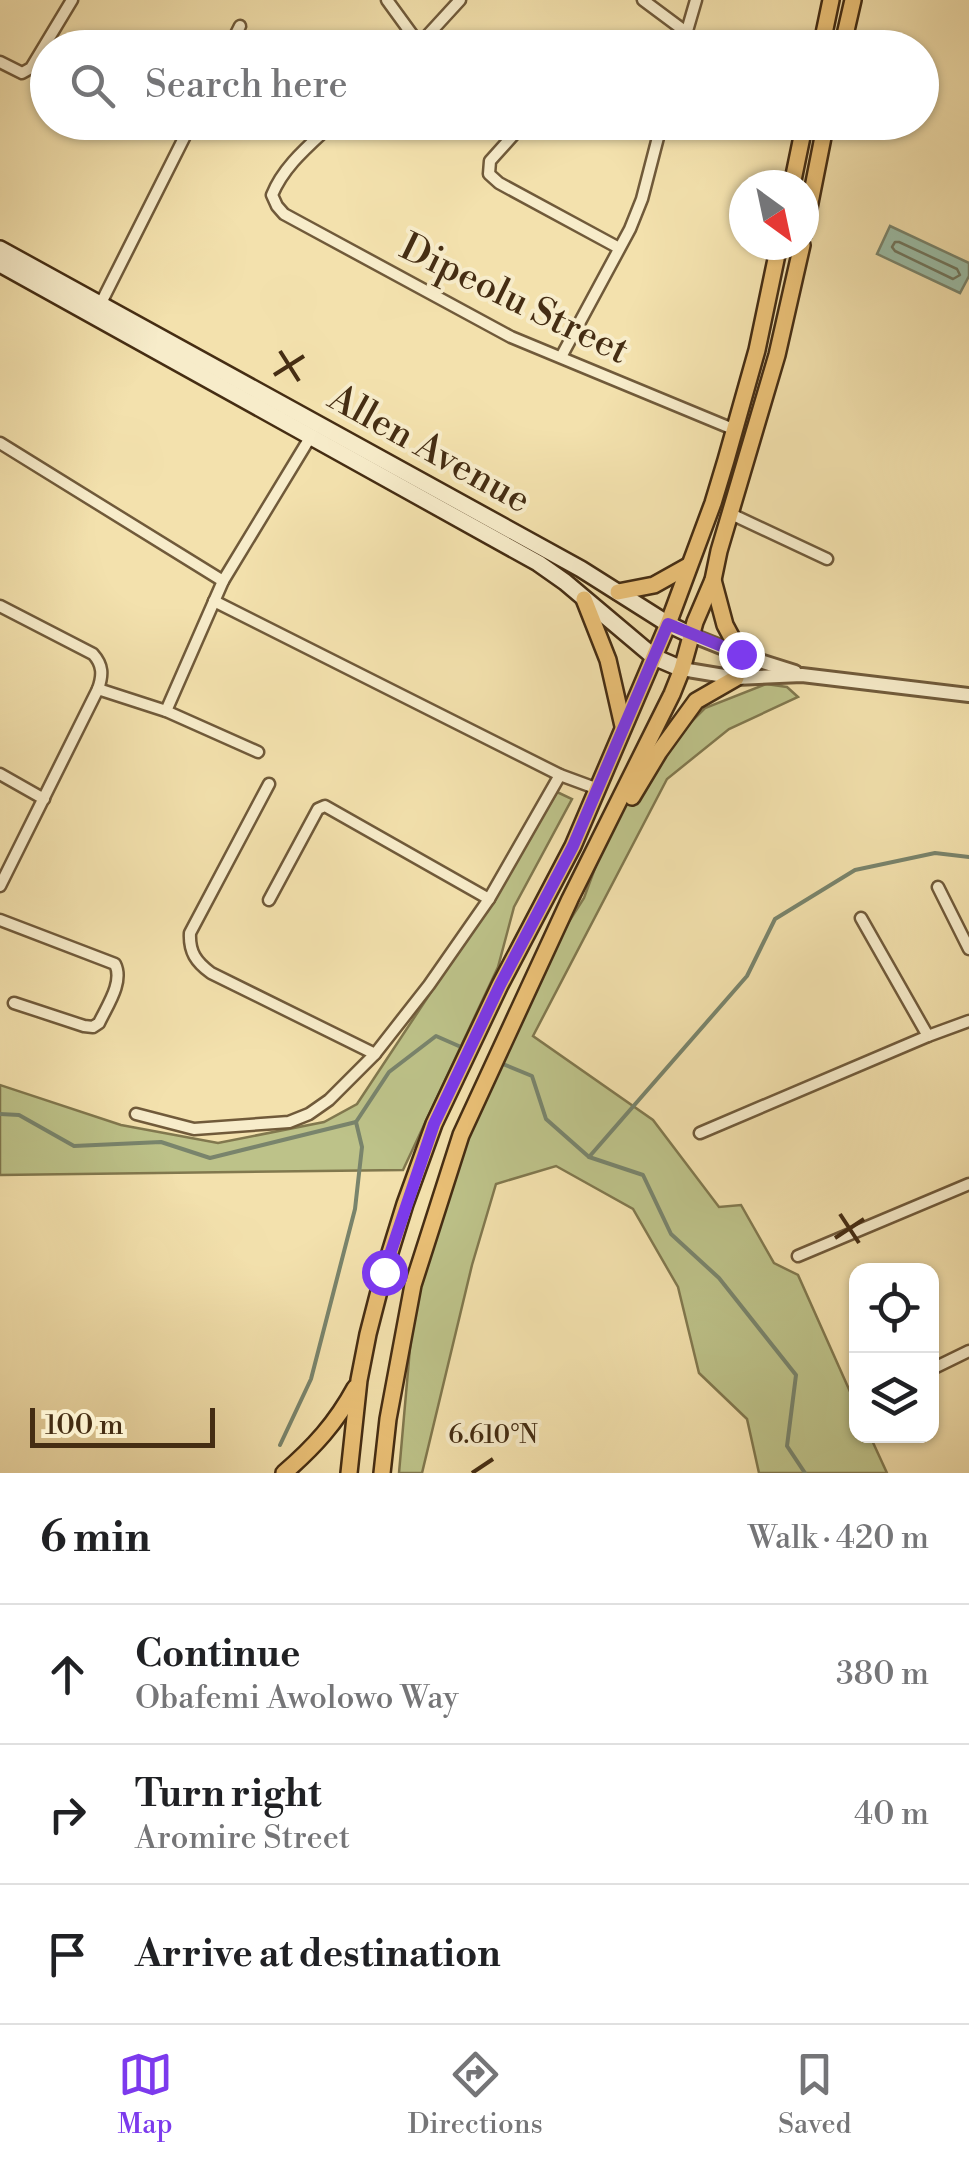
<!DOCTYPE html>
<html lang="en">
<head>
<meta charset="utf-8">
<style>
	:root { --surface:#fff; --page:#f2f2f2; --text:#202124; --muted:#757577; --line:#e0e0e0; --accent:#7c3aed }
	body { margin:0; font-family:"Libre Bodoni",serif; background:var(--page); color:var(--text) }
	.controls { position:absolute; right:30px; bottom:30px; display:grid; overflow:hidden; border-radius:20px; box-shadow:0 2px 8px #0004 }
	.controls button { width:90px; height:90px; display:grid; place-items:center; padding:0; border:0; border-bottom:2px solid var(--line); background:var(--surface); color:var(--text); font:50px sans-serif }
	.compass { position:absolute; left:729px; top:170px; width:90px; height:90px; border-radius:50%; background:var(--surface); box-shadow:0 2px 8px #0004; rotate:147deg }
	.scale { position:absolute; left:30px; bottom:25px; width:185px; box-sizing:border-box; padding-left:10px; border:5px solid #452d13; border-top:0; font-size:28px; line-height:35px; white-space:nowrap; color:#452d13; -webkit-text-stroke:8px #f7ecca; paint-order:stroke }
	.stop { position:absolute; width:30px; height:30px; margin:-22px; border:8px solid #7c3aed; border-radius:50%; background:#fff }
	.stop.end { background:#7c3aed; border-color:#fff; box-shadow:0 2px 10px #0008 }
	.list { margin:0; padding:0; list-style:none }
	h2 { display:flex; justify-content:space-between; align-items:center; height:130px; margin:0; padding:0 40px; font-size:42px }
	h2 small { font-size:32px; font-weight:400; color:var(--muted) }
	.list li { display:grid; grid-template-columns:65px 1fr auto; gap:30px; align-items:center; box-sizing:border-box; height:140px; padding:0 40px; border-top:2px solid var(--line) }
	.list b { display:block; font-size:38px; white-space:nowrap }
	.list p { margin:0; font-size:32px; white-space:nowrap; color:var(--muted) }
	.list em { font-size:32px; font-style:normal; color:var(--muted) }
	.icon { flex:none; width:55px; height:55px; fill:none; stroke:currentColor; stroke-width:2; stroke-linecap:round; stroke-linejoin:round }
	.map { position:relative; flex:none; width:969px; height:1473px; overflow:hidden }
	.search { position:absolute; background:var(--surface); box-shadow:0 2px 8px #0004; left:30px; right:30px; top:30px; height:110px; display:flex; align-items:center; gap:25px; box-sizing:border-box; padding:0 35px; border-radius:55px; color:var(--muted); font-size:38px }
	.sheet { height:550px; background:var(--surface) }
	nav { display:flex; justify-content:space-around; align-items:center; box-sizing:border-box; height:140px; border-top:2px solid var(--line); background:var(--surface); font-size:28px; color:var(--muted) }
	nav a { display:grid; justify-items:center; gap:5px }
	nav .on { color:var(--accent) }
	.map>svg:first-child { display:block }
	.green { fill:#bdc289; stroke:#81784e; stroke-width:2.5 }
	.water { fill:#9bbea8; stroke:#79846c; stroke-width:2.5 }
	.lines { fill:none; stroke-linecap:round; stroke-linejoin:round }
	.shore { stroke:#70765e; stroke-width:2.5 }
	.stream { stroke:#79846c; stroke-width:4 }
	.minor-casing { stroke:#705a3a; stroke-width:15 }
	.tertiary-casing { stroke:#705a3a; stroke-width:18 }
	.secondary-casing { stroke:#452d13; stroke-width:20 }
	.primary-casing { stroke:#452d13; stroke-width:20 }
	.minor { stroke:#f7ecca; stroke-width:10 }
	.tertiary { stroke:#f7ecca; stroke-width:12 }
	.secondary { stroke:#f7ecca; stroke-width:15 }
	.primary { stroke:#eac076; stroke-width:15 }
	.route { stroke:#7c3aed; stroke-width:12 }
	.ticks { fill:none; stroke:#452d13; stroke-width:4 }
	.labels { text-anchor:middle; stroke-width:8; stroke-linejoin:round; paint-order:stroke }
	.street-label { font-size:38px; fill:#452d13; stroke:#f7ecca }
	.ticks-label { font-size:25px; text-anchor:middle; fill:#452d13; stroke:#f7ecca; stroke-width:8; stroke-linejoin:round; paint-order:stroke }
</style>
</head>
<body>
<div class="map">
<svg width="969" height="1473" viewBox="0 0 969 1473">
	<rect width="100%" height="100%" fill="#f3e1ad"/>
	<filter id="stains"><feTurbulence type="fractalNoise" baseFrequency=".002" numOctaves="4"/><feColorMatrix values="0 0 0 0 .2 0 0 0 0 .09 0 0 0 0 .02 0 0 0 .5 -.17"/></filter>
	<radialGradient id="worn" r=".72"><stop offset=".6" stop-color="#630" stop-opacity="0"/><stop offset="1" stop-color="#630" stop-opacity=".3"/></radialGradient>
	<!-- green -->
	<g class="green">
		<polygon points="766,684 787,687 798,697 729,729 667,779 533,1036 653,1120 719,1207 741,1205 774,1263 798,1275 856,1405 856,1436 870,1436 887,1473 759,1473 747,1419 699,1373 678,1287 633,1209 556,1166 496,1184 472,1265 422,1473 399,1473 411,1337 430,1232 466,1136 556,942 584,898 615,814 655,758 705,708"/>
		<polygon points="557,792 572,799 514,907 498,967 403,1170 0,1175 0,1085 121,1125 218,1143 324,1122 357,1104 500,888"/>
	</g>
	<!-- water -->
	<polygon class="water" points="890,226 969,263 969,276 960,293 877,254"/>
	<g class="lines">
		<!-- shore -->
		<polygon class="shore" points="895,242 899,242 957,269 960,275 953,279 895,251 892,247"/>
		<!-- stream -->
		<g class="stream">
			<polyline points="498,1062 532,1076 546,1119 589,1157 643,1175 671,1234 719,1278 796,1375 787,1446 805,1473"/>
			<polyline points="0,1114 19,1115 74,1146 161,1142 210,1158 356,1122 389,1072 436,1036 461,1047"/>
			<polyline points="589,1157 747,976 775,919 855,870 935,853 969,857"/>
			<polyline points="280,1445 311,1379 355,1209 362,1147 356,1122"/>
		</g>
		<!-- minor casing -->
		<g class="minor-casing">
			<g id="minor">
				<polyline points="387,0 419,44"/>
				<polyline points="643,0 686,32"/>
				<polyline points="229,48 240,26"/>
				<polyline points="416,48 460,0"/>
				<polyline points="682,48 696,0"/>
				<polyline points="0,62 22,73 31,68 72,0"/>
				<path d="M 334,122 C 311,144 284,165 272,195 L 277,206 L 284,214 L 511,337 L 733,429"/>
				<polyline points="525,122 490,161 489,174 499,183 619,248"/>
				<polyline points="100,305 192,122"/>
				<polyline points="561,357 630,229 642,199 662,122"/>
				<polyline points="0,443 223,581"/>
				<polyline points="731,514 827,559"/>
				<polyline points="214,601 560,775 598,789"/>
				<path d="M 0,606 L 93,654 C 103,665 103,675 98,689"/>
				<polyline points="166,711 223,581 311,436"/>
				<polyline points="0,774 44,799"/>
				<path d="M 269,784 L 190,933 C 189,952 196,962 211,973 L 375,1054 L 429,985 L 489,899 L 560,775"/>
				<polyline points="0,886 98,689 166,711 258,752"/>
				<polyline points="938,887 969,949"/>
				<polyline points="269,900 318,809 325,806 489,899"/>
				<polyline points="861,918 928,1036"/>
				<path d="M 0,920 L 115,964 C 124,982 107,1006 99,1023 L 93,1027 L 84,1026 L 14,1003"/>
				<polyline points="136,1114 194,1129 289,1122 309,1114 329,1100 375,1054"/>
				<polyline points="700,1133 928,1036 969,1021"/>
				<polyline points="798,1256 969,1184"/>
				<polyline points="932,1369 969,1351"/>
			</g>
		</g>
		<!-- tertiary casing -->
		<g class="tertiary-casing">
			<g id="tertiary">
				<polyline points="691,635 741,655 795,672"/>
				<polyline points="682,669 736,678 802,675 969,695"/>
			</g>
		</g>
		<!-- secondary casing -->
		<g class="secondary-casing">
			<g id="secondary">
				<polyline points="0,249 581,569 668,624 691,635"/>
				<polyline points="0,264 538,563 565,582 654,657 682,669"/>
			</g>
		</g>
		<!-- primary casing -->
		<g class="primary-casing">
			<g id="primary">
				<polyline points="821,48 831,0"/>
				<polyline points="842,48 853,0"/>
				<polyline points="792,185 805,122"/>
				<polyline points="804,233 826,122"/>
				<polyline points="713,580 725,625 741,655"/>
				<polyline points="618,592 654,585 688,566"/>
				<polyline points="584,599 608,660 623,726"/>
				<polyline points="632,797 659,752 696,701 736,678"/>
				<path d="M 284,1473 C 314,1447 336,1423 355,1388"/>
				<polyline points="349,1473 359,1380 368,1334 384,1272 405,1204 434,1124 500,985 573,846 668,624 713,503 726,460 757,350 779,245"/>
				<polyline points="382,1473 388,1419 413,1285 461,1135 570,899 672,694 682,669 695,622 713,580 719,551 777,355 802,245"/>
			</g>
		</g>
		<!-- minor -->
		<use href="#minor" class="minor"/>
		<!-- tertiary -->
		<use href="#tertiary" class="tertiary"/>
		<!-- secondary -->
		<use href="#secondary" class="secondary"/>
		<!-- primary -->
		<use href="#primary" class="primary"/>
	</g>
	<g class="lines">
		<!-- route -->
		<polyline class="route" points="384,1272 434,1124 500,985 573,846 668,624 741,654"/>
	</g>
	<!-- ticks -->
	<path class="ticks" d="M 280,351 L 299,381M 274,375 L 304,356M 840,1214 L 859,1243M 835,1238 L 864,1219M 472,1473 L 493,1459"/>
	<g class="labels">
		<!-- street labels -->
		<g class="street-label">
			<text transform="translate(515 298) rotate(26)" y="13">Dipeolu Street</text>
			<text transform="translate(430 448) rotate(29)" y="13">Allen Avenue</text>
		</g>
	</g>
	<g class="ticks-label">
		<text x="493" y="1443">6.610°N</text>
	</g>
	<rect width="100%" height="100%" filter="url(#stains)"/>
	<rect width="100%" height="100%" fill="url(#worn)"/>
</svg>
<div class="controls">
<button><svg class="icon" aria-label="locate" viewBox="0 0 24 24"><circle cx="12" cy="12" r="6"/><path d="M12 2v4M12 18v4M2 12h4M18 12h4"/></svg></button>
<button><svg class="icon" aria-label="layers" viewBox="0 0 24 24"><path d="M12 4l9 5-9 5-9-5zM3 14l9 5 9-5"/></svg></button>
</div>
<svg class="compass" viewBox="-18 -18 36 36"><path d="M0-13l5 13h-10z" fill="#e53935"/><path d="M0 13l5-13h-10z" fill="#757577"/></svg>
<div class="scale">100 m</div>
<div class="stop" style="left:384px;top:1272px"></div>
<div class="stop end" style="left:741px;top:654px"></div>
<div class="search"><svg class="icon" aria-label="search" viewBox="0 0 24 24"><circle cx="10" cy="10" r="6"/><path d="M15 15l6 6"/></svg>Search here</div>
</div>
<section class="sheet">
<h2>6 min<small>Walk · 420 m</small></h2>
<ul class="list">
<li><svg class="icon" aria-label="ahead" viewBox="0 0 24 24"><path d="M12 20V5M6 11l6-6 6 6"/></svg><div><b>Continue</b><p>Obafemi Awolowo Way</p></div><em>380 m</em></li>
<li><svg class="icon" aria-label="right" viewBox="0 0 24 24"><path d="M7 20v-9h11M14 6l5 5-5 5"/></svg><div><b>Turn right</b><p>Aromire Street</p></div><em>40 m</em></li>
<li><svg class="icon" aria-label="arrive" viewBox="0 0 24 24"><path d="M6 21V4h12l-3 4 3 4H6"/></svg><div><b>Arrive at destination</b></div></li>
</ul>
</section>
<nav>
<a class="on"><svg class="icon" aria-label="map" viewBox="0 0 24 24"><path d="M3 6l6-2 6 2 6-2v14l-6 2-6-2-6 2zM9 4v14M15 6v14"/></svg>Map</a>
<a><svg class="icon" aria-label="directions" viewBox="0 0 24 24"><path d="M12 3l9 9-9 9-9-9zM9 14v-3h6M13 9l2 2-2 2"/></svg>Directions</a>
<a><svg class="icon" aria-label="saved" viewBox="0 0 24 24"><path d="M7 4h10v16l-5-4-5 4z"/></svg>Saved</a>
</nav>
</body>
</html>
